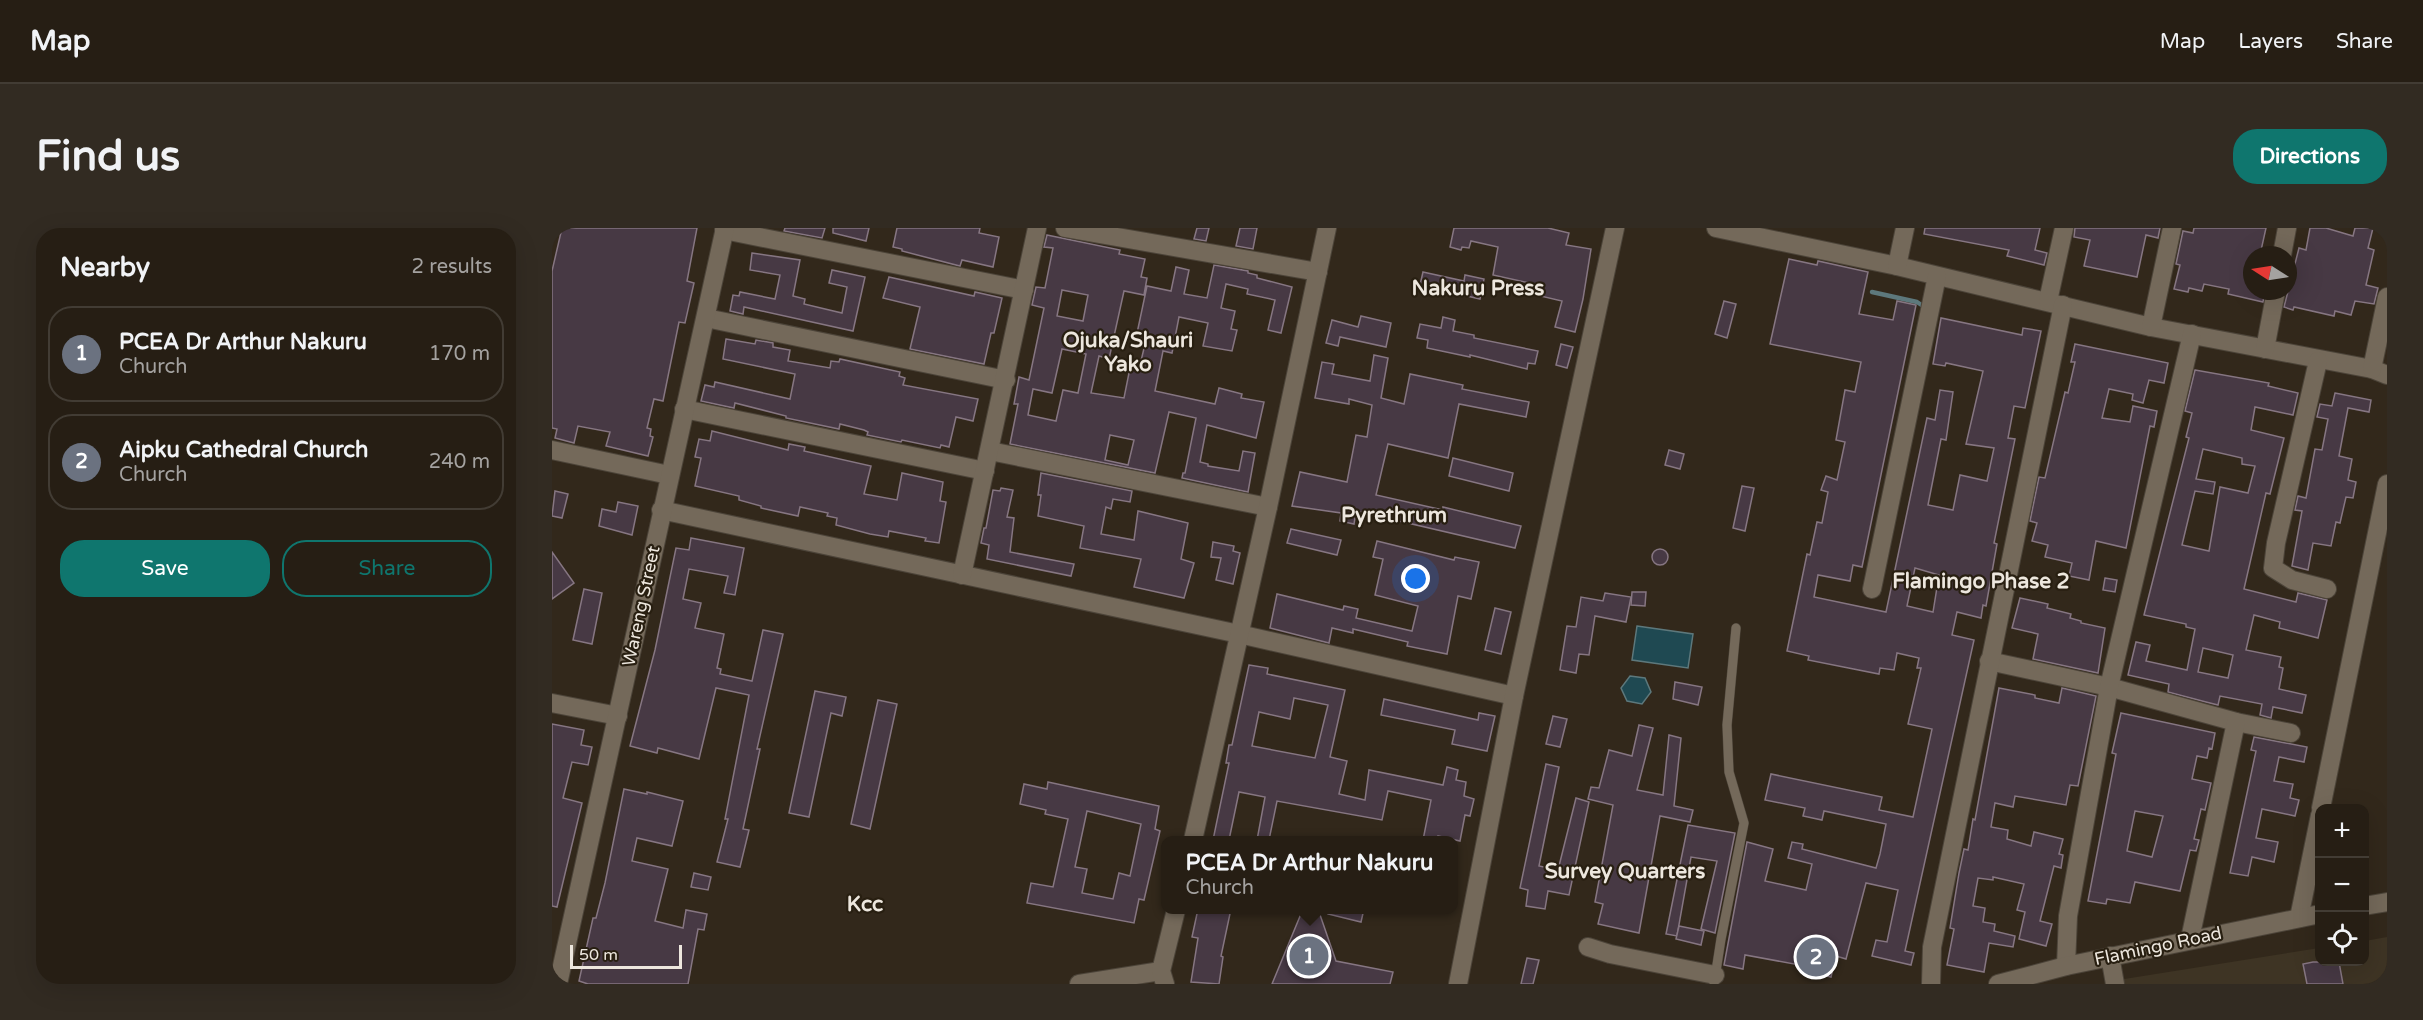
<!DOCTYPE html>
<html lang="en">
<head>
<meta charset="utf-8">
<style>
	:root { --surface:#261e14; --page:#322b22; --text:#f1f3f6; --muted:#a4a2a0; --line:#423c34; --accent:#0f766e }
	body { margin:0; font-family:"Varela Round",sans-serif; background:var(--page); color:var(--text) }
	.controls { position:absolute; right:18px; bottom:18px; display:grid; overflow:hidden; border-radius:12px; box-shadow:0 6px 24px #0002 }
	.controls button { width:54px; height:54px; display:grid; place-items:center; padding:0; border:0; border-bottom:2px solid var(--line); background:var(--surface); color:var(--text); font:30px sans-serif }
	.compass { position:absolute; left:1691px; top:18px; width:54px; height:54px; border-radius:50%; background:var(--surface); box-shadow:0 6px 24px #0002; rotate:282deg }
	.scale { position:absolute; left:18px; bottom:15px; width:112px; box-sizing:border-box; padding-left:6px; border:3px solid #ede7de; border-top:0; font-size:16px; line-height:21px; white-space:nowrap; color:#ede7de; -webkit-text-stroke:4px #281f11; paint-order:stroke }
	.you { position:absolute; left:864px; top:351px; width:21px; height:21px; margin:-15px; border:4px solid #fff; border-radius:50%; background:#1a73e8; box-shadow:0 0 0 9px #1a73e833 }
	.badge { display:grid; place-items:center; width:39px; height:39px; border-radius:50%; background:var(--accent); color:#fff; font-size:20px; font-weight:700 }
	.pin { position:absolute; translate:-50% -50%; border:3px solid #fff; box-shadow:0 2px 6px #0006 }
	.popup { position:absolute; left:609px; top:608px; width:297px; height:78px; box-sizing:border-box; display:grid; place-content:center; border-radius:12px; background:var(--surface); filter:drop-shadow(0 2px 4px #0005); font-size:20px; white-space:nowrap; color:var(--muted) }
	.popup b { font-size:22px; color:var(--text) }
	.popup::after { content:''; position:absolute; left:50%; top:100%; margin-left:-12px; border:12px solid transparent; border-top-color:var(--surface) }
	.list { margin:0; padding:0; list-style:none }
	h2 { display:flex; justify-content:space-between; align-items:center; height:78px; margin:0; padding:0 24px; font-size:26px }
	h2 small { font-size:20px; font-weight:400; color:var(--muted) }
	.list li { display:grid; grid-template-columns:39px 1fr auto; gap:18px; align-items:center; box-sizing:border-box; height:96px; margin:0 12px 12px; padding:0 12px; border:2px solid var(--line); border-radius:24px }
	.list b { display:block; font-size:22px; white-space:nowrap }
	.list p { margin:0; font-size:20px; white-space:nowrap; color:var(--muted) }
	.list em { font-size:20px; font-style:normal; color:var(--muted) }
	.actions { display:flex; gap:12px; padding:18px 24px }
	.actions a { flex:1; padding:14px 0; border:2px solid var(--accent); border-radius:24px; text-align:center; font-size:21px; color:var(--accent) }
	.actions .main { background:var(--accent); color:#fff }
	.icon { flex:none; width:33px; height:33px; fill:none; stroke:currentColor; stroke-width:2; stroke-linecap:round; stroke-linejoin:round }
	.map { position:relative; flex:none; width:1835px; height:756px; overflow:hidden; border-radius:24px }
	header { display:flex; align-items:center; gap:36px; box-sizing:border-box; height:84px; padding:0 30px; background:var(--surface); border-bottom:2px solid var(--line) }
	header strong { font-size:28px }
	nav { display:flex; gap:33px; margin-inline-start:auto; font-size:21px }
	.intro { display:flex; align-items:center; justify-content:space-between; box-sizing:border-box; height:144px; padding:0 36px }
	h1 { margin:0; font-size:42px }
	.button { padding:15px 27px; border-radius:24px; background:var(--accent); color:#fff; font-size:21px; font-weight:700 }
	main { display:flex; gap:36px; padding:0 36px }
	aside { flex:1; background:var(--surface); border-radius:24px; box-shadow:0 6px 24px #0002 }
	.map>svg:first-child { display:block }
	.education { fill:#3e3424 }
	.water { fill:#1f4952; stroke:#5d787c; stroke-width:1.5 }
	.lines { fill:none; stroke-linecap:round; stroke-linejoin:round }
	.stream { stroke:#5d787c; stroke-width:4.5 }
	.building { fill:#473944; stroke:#867682; stroke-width:1.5; fill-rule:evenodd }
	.service-casing { stroke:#4c4439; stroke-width:10 }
	.minor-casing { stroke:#4c4439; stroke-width:20 }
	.service { stroke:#74695a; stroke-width:9 }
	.minor { stroke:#74695a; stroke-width:18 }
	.labels { text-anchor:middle; stroke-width:4.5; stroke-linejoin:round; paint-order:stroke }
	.street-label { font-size:18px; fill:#ede7de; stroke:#281f11 }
	.quarter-label { font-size:21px; font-weight:bold; fill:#ede7de; stroke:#281f11 }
</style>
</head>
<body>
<header>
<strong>Map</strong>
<nav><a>Map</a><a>Layers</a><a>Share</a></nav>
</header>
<div class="intro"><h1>Find us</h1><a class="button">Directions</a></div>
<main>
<aside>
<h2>Nearby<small>2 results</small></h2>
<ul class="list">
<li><span class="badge" style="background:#6b7280">1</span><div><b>PCEA Dr Arthur Nakuru</b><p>Church</p></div><em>170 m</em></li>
<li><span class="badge" style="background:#6b7280">2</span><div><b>Aipku Cathedral Church</b><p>Church</p></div><em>240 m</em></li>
</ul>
<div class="actions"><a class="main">Save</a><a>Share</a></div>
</aside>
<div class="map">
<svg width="1835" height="756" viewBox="0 0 1835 756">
	<rect width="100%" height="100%" fill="#32281b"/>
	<!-- education -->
	<polygon class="education" points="1835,709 1835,756 1566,756 1566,752 1767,720 1768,734 1812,734 1813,713"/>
	<!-- water -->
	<g class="water">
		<polygon points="1085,398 1141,406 1136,440 1080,432"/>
		<polygon points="1078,448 1093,450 1099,464 1090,476 1075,473 1069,460"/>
	</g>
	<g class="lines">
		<!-- stream -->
		<polyline class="stream" points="1320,64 1365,74 1374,80"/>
	</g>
	<!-- building -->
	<g class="building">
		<polygon points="10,0 145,0 135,53 142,55 133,95 127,94 111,173 102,171 95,200 99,201 98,208 101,209 96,228 54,218 58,204 26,198 22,215 3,210 5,201 0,200 0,43"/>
		<polygon points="233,0 273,0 270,10 232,3"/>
		<polygon points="281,0 317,0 314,13 281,5"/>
		<polygon points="345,0 428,0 427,5 447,9 441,39 410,32 408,38 350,23 350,21 341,19"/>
		<polygon points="645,0 657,0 654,13 642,11"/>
		<polygon points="688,0 705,0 701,21 684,18"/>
		<polygon points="902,0 996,0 1017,5 1014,17 1039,21 1031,71 1023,104 1003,99 1010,73 980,66 982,56 941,47 946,19 919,13 917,20 910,19 909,22 898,19"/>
		<polygon points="1373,0 1488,0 1483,22 1495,25 1492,37 1455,28 1457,22 1372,6"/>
		<polygon points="1523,0 1608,0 1606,10 1594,7 1585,49 1532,38 1538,12 1522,9"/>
		<polygon points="1642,0 1714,0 1708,27 1700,27 1700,63 1713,63 1711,74 1676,66 1677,61 1652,56 1650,63 1637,60 1636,64 1622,61 1628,37 1624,36 1631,3 1641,5"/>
		<polygon points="1758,0 1774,0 1801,8 1803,0 1821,0 1816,20 1822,22 1814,57 1826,60 1822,76 1803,73 1799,87 1783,83 1782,88 1742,79 1741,82 1732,79 1747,20 1754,22"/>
		<path d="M 495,7 L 568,22 L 567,26 L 593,31 L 589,49 L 595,50 L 592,67 L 572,63 L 557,131 L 547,128 L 539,165 L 572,170 L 579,135 L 588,137 L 594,112 L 584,110 L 595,58 L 619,63 L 624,39 L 637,42 L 632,66 L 655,70 L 662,37 L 696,43 L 696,45 L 705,47 L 705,50 L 740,59 L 729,105 L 716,102 L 723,72 L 695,66 L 696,61 L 674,56 L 669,80 L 683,83 L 679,101 L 685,102 L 680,123 L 651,118 L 656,95 L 627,89 L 620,125 L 611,123 L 603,163 L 663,176 L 667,160 L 690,166 L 689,170 L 712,174 L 704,210 L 655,197 L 648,234 L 656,236 L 656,238 L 687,243 L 691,223 L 703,225 L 696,264 L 630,250 L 631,245 L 633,245 L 644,190 L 617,184 L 603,245 L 458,216 L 466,176 L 462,176 L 467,149 L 477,152 L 492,80 L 480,77 L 484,59 L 493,60 L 501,20 L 492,19 ZM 510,62 L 536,67 L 531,93 L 505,88 ZM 510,121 L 534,126 L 526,165 L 511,162 L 504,193 L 476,187 L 481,161 L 500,165 ZM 558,207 L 582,212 L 576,237 L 553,232 Z"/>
		<polygon points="200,25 248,32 241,68 253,71 252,76 290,85 295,59 277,55 280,42 313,49 301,103 192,79 191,86 178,83 181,67 187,68 188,64 223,71 228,47 198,42"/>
		<path d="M 1237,31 L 1265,37 L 1266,33 L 1316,44 L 1307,86 L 1341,92 L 1345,73 L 1364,77 L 1310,339 L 1301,337 L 1298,353 L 1266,347 L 1262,369 L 1334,384 L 1375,190 L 1383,192 L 1388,162 L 1401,164 L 1394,212 L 1389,211 L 1376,277 L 1401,282 L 1408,247 L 1435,253 L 1442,220 L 1414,216 L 1431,143 L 1394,135 L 1393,138 L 1381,136 L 1389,90 L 1470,107 L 1471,100 L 1489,103 L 1473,180 L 1462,178 L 1456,210 L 1463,211 L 1442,315 L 1445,316 L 1434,378 L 1431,377 L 1429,390 L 1405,384 L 1400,407 L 1422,412 L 1353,723 L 1362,725 L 1359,737 L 1320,728 L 1324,712 L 1335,714 L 1346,662 L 1314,655 L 1294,731 L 1284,728 L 1279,749 L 1247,741 L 1248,737 L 1193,727 L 1191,741 L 1172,737 L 1195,614 L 1221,621 L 1213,653 L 1254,662 L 1260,636 L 1236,630 L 1240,614 L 1251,616 L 1250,621 L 1324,640 L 1328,626 L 1334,596 L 1272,583 L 1270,592 L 1251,588 L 1253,580 L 1213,572 L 1219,546 L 1330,569 L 1327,582 L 1361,589 L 1380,501 L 1356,496 L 1369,440 L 1365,440 L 1367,430 L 1345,425 L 1342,442 L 1328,440 L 1327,446 L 1256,432 L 1257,428 L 1235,423 L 1255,326 L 1258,327 L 1265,294 L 1270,295 L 1276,264 L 1269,262 L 1274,248 L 1285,252 L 1293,214 L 1284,212 L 1293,162 L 1303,164 L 1309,134 L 1218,116 ZM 1363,340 L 1387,347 L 1381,384 L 1355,378 Z"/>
		<polygon points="871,44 912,53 913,47 932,51 928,71 868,57"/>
		<polygon points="337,49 422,68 423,64 450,70 442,105 439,105 432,136 358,121 368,79 331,70"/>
		<polygon points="1172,73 1184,76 1175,110 1163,106"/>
		<polygon points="809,88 839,95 834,119 788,109 786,118 774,115 780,92 806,99"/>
		<polygon points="891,89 903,92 901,103 922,107 922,110 986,123 983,136 976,135 975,141 918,127 918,129 875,120 876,112 865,110 868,96 889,100"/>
		<polygon points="174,111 203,116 204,112 221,115 221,119 238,122 236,133 278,140 279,133 287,134 288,131 348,144 347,148 353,150 351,157 426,171 421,193 404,189 397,219 389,217 388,220 350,212 349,214 315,207 316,204 312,202 288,196 287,201 234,190 234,188 183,175 182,180 149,173 153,157 162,159 163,154 238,171 243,146 171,131"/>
		<polygon points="1009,116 1021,119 1015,140 1004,137"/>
		<polygon points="1523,116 1616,135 1612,155 1597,152 1591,175 1580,172 1581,166 1557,161 1550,190 1578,194 1581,178 1605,183 1602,199 1598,198 1574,320 1544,313 1537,352 1517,348 1520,335 1493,329 1496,317 1480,313 1485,295 1478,293 1487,249 1493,250 1513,164 1516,165 1523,134 1519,134"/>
		<polygon points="822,127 836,130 829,170 852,176 858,146 911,157 910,161 977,174 974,189 907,176 896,230 836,216 824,267 891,282 891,279 969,298 963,320 804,283 802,296 788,293 789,285 740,278 748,244 795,254 804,207 815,209 820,177 797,171 797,176 763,170 770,134 782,136 780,146 818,153"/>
		<path d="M 1643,142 L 1717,155 L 1716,158 L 1746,165 L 1741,187 L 1703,179 L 1699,202 L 1732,210 L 1718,266 L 1714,265 L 1692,361 L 1744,374 L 1746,365 L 1775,372 L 1766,410 L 1727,400 L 1728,394 L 1702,387 L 1694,422 L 1729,429 L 1727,439 L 1731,440 L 1727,461 L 1754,467 L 1750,485 L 1721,479 L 1719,490 L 1708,487 L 1710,476 L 1668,468 L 1666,477 L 1654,474 L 1616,464 L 1617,456 L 1576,447 L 1584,414 L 1598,417 L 1594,433 L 1635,442 L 1643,401 L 1634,399 L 1634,396 L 1592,387 L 1637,210 L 1634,209 L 1640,185 L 1633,183 ZM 1651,221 L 1690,230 L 1690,236 L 1703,238 L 1696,265 L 1668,259 L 1657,323 L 1630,317 L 1643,263 L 1661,266 L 1663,254 L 1644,251 ZM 1651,420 L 1681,427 L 1676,450 L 1646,444 Z"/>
		<polygon points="1783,165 1819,172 1817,184 1796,180 1787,228 1800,231 1796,252 1804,254 1801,270 1794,269 1788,295 1784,294 1779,318 1761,315 1756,342 1740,338 1750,283 1743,282 1746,268 1754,270 1763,221 1770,222 1776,191 1765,189 1768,176 1780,178"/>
		<polygon points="160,203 236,222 237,216 253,219 252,223 319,238 312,266 345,272 350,245 391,254 388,273 394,274 387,315 373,313 374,310 337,303 336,309 318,306 284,297 285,290 275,288 276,285 248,279 246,288 209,280 209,278 187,272 187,268 143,258 149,230 143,229 147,211 158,213"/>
		<polygon points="1117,222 1132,226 1128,241 1113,237"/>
		<polygon points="901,230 961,245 957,263 897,248"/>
		<polygon points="489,245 580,263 578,274 561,271 559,281 554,279 549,306 582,312 586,283 636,295 629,331 642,335 632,370 582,359 589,331 528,320 532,298 486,288 489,267 486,267"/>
		<polygon points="1190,258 1202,260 1193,303 1181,300"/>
		<polygon points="449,260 461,262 455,289 462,290 458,324 522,336 519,348 435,331 437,317 429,315 432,300 434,300 441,262 448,263"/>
		<polygon points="3,263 16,266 10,290 0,288"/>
		<polygon points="66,274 86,278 80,307 47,298 50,281 64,284"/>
		<polygon points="739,301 789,312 785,327 735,315"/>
		<polygon points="139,310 192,320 183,367 172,365 176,348 137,341 131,371 149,375 143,400 172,406 165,440 169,441 168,446 200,453 211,402 231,406 205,521 208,521 191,601 197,602 188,639 165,634 176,591 173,591 197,467 164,460 147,531 106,520 105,525 78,518 103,422 124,320 137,322"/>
		<polygon points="825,313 902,332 903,329 927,334 919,371 906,368 895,426 855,418 856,414 801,401 801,405 780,400 777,415 718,400 725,366 791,382 792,378 806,381 804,390 860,403 866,378 823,367 831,331 821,329"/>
		<polygon points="661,314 682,318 681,323 688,325 681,356 664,352 669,330 659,329"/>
		<circle cx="1108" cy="329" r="8"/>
		<polygon points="0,324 22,355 0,371"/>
		<polygon points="1553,350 1565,352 1563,364 1551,362"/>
		<polygon points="32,361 50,365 40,416 21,412"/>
		<polygon points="1080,364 1094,364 1093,378 1079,377"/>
		<polygon points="1053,365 1079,369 1074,394 1043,388 1037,427 1027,426 1024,445 1008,442 1015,398 1024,399 1029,369 1051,373"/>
		<polygon points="1468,370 1496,376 1495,380 1519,386 1518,390 1529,393 1529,395 1553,400 1546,445 1481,431 1486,406 1460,400"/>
		<polygon points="943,380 959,384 949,426 933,422"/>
		<path d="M 697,437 L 716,440 L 715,446 L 793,462 L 778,529 L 795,533 L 787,566 L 813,572 L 817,542 L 891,557 L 895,539 L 906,542 L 904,552 L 914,554 L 912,568 L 922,571 L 918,588 L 913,587 L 908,613 L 886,608 L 885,612 L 871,612 L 879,572 L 836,563 L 830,592 L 725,573 L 717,612 L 705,612 L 713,569 L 687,564 L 677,612 L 661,612 L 677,535 L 674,535 L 677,517 L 680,517 ZM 742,470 L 776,477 L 763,530 L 700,518 L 707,484 L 738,491 Z"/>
		<polygon points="1123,454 1150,459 1146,477 1121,471"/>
		<polygon points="1447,460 1483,467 1483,470 1507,475 1510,460 1544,468 1526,558 1518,557 1514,577 1463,568 1461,579 1443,575 1439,599 1456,602 1455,611 1479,618 1482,604 1511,611 1507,626 1511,627 1509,640 1502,638 1488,693 1500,696 1494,718 1467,711 1473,684 1465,682 1472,656 1441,649 1441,652 1426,650 1421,678 1433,680 1431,694 1443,696 1442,703 1463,708 1461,719 1437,715 1432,744 1395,737 1402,701 1398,700 1407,645 1412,621 1416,622 1421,591 1423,592"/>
		<polygon points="263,463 294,469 290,488 279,485 257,589 237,585"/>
		<polygon points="832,471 926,492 927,485 943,488 935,523 900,516 903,502 829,487"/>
		<polygon points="326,472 345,476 318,601 299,596"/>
		<path d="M 1569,485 L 1663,505 L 1660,521 L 1657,520 L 1655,530 L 1645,528 L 1640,551 L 1659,555 L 1653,582 L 1649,581 L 1642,611 L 1647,612 L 1644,623 L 1638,622 L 1628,663 L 1583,654 L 1578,675 L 1555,671 L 1554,676 L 1536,673 L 1564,526 L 1560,525 ZM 1583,583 L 1611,588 L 1600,629 L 1575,623 Z"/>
		<polygon points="1001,488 1015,491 1008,519 994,516"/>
		<polygon points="0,496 32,502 29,517 40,519 36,537 20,534 11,570 30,575 5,679 0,678"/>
		<polygon points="1087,497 1101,500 1085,562 1111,567 1117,507 1129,510 1122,578 1141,582 1138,594 1108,588 1087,705 1046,696 1051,676 1043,674 1061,577 1036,571 1039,559 1047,560 1057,522 1080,528"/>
		<polygon points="1702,509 1755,519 1752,534 1727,529 1722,553 1741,556 1738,570 1747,572 1743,588 1710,581 1704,610 1726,614 1722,634 1700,629 1696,648 1678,645 1704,523 1699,522"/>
		<polygon points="994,536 1007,539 987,638 1006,642 1024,570 1037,574 1017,667 996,663 993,681 974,678 976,662 968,660"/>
		<path d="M 496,554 L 607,578 L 603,601 L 608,603 L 592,672 L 587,671 L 582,695 L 475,675 L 479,655 L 501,659 L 516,591 L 493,586 L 494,582 L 468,576 L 472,556 L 495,561 ZM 535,583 L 589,596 L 578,648 L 567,645 L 561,671 L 530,665 L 535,641 L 523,639 Z"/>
		<polygon points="72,561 95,566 95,564 131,573 120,618 85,610 80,633 116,641 103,693 131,700 134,682 155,686 152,702 146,701 136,756 36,756 27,753 41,690 44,690 53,655"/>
		<polygon points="1136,597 1183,605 1163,705 1149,701 1165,633 1139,629 1125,708 1114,706"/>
		<polygon points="142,645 159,649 156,662 139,659"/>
		<polygon points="646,681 679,681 669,728 671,729 667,756 639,754 646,710 640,709"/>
		<polygon points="751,681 766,681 784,733 841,744 838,756 720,756"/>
		<polygon points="777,681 812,681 809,694 776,686"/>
		<polygon points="1127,698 1152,703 1149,717 1124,711"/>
		<polygon points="975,730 987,732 981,756 969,756"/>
		<polygon points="1761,734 1787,734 1791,756 1755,756 1751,736"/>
	</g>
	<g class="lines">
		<!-- service casing -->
		<g class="service-casing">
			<polyline id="service" points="1162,756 1169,711 1192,595 1177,544 1175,497 1184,400"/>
		</g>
		<!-- minor casing -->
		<g class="minor-casing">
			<g id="minor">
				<polyline points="513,0 766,44"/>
				<polyline points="1164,0 1345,38 1599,99 1820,141 1835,147"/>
				<polyline points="172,2 472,62"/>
				<polyline points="1730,27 1735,0"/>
				<polyline points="1345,38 1353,0"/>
				<polyline points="1496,73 1512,0"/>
				<polyline points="154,90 454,152"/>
				<polyline points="1599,99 1620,0"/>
				<polyline points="1713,121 1724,63"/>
				<polyline points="1766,133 1724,315 1721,340 1740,352 1775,361"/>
				<polyline points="1820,141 1835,69"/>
				<polyline points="132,181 433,243"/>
				<polyline points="0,222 117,247"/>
				<polyline points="438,223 716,279"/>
				<polyline points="109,282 687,406 962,468"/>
				<polyline points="410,347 485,0"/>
				<polyline points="1320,361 1385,48"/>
				<polyline points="1437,433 1557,459 1684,494 1739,505"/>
				<polyline points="0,475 66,488"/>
				<polyline points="1769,580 1835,256"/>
				<polyline points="641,612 716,279 775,0"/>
				<polyline points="1812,678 1835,674"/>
				<polyline points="1747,690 1768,587"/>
				<polyline points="1638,711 1684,494"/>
				<polyline points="1036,719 1058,726 1163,747"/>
				<polyline points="1558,728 1563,756"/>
				<polyline points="1514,738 1516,688 1557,459 1640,106"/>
				<polyline points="6,756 173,0"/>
				<polyline points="527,756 609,743"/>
				<polyline points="613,756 609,743 624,682"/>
				<polyline points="906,756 962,468 1063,0"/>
				<polyline points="1379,756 1380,719 1511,77"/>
				<polyline points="1446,756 1514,738 1768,686"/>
			</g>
		</g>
		<!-- service -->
		<use href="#service" class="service"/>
		<!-- minor -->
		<use href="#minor" class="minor"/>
	</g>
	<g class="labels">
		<!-- street labels -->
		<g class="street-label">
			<text transform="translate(89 378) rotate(-78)" y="6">Wareng Street</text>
			<text transform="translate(1606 718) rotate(-12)" y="6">Flamingo Road</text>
		</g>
		<!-- quarter labels -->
		<g class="quarter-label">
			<text x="926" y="67">Nakuru Press</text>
			<text x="576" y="119">Ojuka/Shauri<tspan x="576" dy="24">Yako</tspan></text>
			<text x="842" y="294">Pyrethrum</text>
			<text x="1429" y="360">Flamingo Phase 2</text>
			<text x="1073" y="650">Survey Quarters</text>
			<text x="313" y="683">Kcc</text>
		</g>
	</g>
</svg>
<div class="controls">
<button>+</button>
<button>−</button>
<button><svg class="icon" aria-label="locate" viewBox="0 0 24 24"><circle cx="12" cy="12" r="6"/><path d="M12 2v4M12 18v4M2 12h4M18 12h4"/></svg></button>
</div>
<svg class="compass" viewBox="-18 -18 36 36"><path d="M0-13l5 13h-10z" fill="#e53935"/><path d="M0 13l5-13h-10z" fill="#a4a2a0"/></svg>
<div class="scale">50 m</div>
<div class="you"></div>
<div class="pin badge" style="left:757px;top:728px;background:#6b7280">1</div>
<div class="popup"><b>PCEA Dr Arthur Nakuru</b>Church</div>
<div class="pin badge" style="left:1264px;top:729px;background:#6b7280">2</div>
</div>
</main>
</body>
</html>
